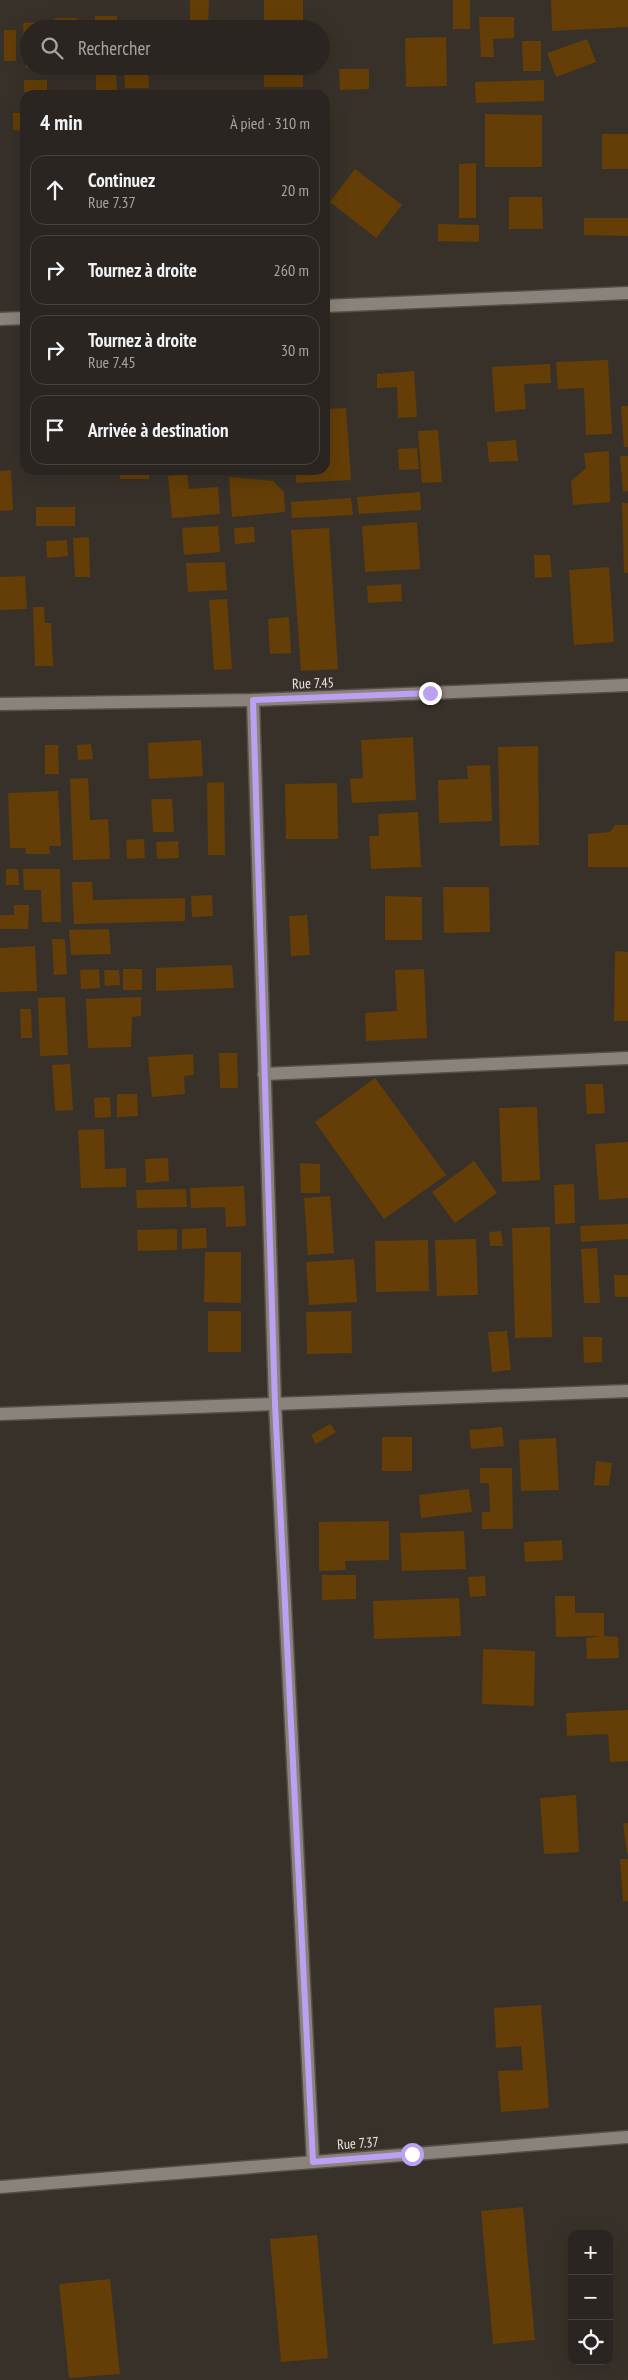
<!DOCTYPE html>
<html lang="fr">
<head>
<meta charset="utf-8">
<style>
	:root { --surface:#2a2520; --page:#322d29; --text:#f1f3f6; --muted:#a5a5a5; --line:#46423e }
	body { margin:0; font-family:"PT Sans Narrow",sans-serif; background:var(--page); color:var(--text) }
	.controls { position:absolute; right:15px; bottom:15px; display:grid; overflow:hidden; border-radius:10px; box-shadow:0 5px 20px #0002 }
	.controls button { width:45px; height:45px; display:grid; place-items:center; padding:0; border:0; border-bottom:1px solid var(--line); background:var(--surface); color:var(--text); font:25px sans-serif }
	.stop { position:absolute; width:15px; height:15px; margin:-11px; border:4px solid #bca0f2; border-radius:50%; background:#fff }
	.stop.end { background:#bca0f2; border-color:#fff; box-shadow:0 1px 5px #0008 }
	.list { margin:0; padding:0; list-style:none }
	h2 { display:flex; justify-content:space-between; align-items:center; height:65px; margin:0; padding:0 20px; font-size:21px }
	h2 small { font-size:16px; font-weight:400; color:var(--muted) }
	.list li { display:grid; grid-template-columns:32px 1fr auto; gap:15px; align-items:center; box-sizing:border-box; height:70px; margin:0 10px 10px; padding:0 10px; border:1px solid var(--line); border-radius:15px }
	.list b { display:block; font-size:19px; white-space:nowrap }
	.list p { margin:0; font-size:16px; white-space:nowrap; color:var(--muted) }
	.list em { font-size:16px; font-style:normal; color:var(--muted) }
	.icon { flex:none; width:28px; height:28px; fill:none; stroke:currentColor; stroke-width:2; stroke-linecap:round; stroke-linejoin:round }
	.map { position:relative; flex:none; width:628px; height:2380px; overflow:hidden }
	.search { position:absolute; background:var(--surface); box-shadow:0 5px 20px #0002; left:20px; top:20px; width:310px; height:55px; display:flex; align-items:center; gap:12px; box-sizing:border-box; padding:0 18px; border-radius:28px; color:var(--muted); font-size:19px }
	.panel { position:absolute; background:var(--surface); box-shadow:0 5px 20px #0002; left:20px; top:90px; width:310px; height:385px; border-radius:15px }
	.map>svg:first-child { display:block }
	.building { fill:#643e06 }
	.lines { fill:none; stroke-linecap:round; stroke-linejoin:round }
	.minor-casing { stroke:#544f49; stroke-width:15 }
	.minor { stroke:#8b837b; stroke-width:12 }
	.route { stroke:#bca0f2; stroke-width:6 }
	.labels { text-anchor:middle; stroke-width:4; stroke-linejoin:round; paint-order:stroke }
	.street-label { font-size:14px; fill:#ebe7e2; stroke:#38312a }
</style>
</head>
<body>
<div class="map">
<svg width="628" height="2380" viewBox="0 0 628 2380">
	<rect width="100%" height="100%" fill="#38312a"/>
	<!-- building -->
	<g class="building">
		<polygon points="190,0 209,0 208,29 190,29"/>
		<rect x="264" y="0" width="39" height="29"/>
		<rect x="453" y="0" width="17" height="29"/>
		<polygon points="551,0 628,0 628,27 552,31"/>
		<rect x="95" y="16" width="22" height="13"/>
		<polygon points="479,17 514,17 514,38 493,39 494,57 481,57"/>
		<rect x="55" y="18" width="22" height="11"/>
		<polygon points="47,22 47,29 29,29 29,66 34,68 26,68 23,23"/>
		<rect x="4" y="30" width="12" height="31"/>
		<polygon points="446,37 447,86 406,87 405,38"/>
		<polygon points="587,39 596,62 556,77 547,53"/>
		<polygon points="522,41 541,41 541,71 523,71"/>
		<polygon points="124,66 148,66 149,88 125,88"/>
		<rect x="264" y="66" width="39" height="21"/>
		<polygon points="96,67 116,67 117,95 96,95"/>
		<polygon points="339,69 369,69 369,89 340,90"/>
		<rect x="24" y="80" width="23" height="12"/>
		<polygon points="544,80 544,101 476,103 475,82"/>
		<polygon points="13,113 25,113 25,131 13,130"/>
		<polygon points="485,114 542,115 542,167 485,167"/>
		<rect x="602" y="134" width="26" height="35"/>
		<polygon points="476,163 476,218 459,218 459,164"/>
		<polygon points="355,169 402,205 376,238 330,202"/>
		<polygon points="509,197 542,197 543,229 509,229"/>
		<polygon points="584,218 628,218 628,236 584,235"/>
		<polygon points="438,224 479,225 479,242 438,241"/>
		<polygon points="20,245 25,245 25,264 21,264"/>
		<polygon points="608,360 612,434 586,435 584,388 558,389 556,362"/>
		<polygon points="550,364 551,383 524,384 526,409 495,412 492,367"/>
		<polygon points="414,371 417,417 398,418 397,387 377,388 377,374"/>
		<polygon points="621,406 628,406 628,447 624,447"/>
		<polygon points="346,408 351,480 296,483 296,470 325,470 325,409"/>
		<polygon points="438,430 442,482 422,483 418,431"/>
		<polygon points="516,440 518,461 489,462 487,442"/>
		<polygon points="417,448 419,469 399,470 398,449"/>
		<polygon points="609,451 610,502 573,505 571,481 586,468 584,453"/>
		<polygon points="620,456 628,456 628,491 623,492"/>
		<polygon points="11,470 13,510 0,511 0,471"/>
		<rect x="120" y="470" width="29" height="9"/>
		<polygon points="187,474 189,489 218,487 220,514 172,518 168,476"/>
		<polygon points="229,477 273,481 284,492 285,512 232,517"/>
		<polygon points="420,492 421,510 359,514 357,497"/>
		<polygon points="351,498 353,515 292,518 291,502"/>
		<polygon points="622,503 628,503 628,573 624,573"/>
		<rect x="36" y="507" width="39" height="19"/>
		<polygon points="417,522 420,569 365,572 362,526"/>
		<polygon points="218,526 220,552 184,555 182,528"/>
		<polygon points="254,527 255,542 235,544 234,528"/>
		<polygon points="329,528 338,669 301,671 291,530"/>
		<polygon points="89,537 90,577 75,577 73,538"/>
		<polygon points="67,540 68,556 47,558 46,541"/>
		<polygon points="534,555 550,555 552,577 535,578"/>
		<polygon points="225,562 227,590 188,592 186,563"/>
		<polygon points="609,567 614,642 574,645 569,570"/>
		<polygon points="25,576 27,609 0,610 0,577"/>
		<polygon points="401,584 402,601 368,603 367,586"/>
		<polygon points="227,599 232,669 214,670 209,600"/>
		<polygon points="33,607 44,607 45,623 51,623 53,666 35,666"/>
		<polygon points="289,617 291,653 270,654 268,619"/>
		<polygon points="413,737 416,800 352,803 350,779 363,778 361,740"/>
		<polygon points="201,740 203,776 149,779 148,743"/>
		<polygon points="91,744 93,759 78,760 77,745"/>
		<polygon points="45,745 58,745 59,774 45,774"/>
		<polygon points="538,746 539,845 500,846 498,747"/>
		<polygon points="490,765 492,821 439,823 438,780 468,779 467,766"/>
		<polygon points="88,778 90,820 108,819 110,859 73,860 70,779"/>
		<polygon points="224,782 225,855 208,855 207,783"/>
		<polygon points="337,783 338,839 286,839 285,784"/>
		<polygon points="58,791 61,846 49,846 50,854 26,854 25,848 10,848 8,793"/>
		<polygon points="151,799 172,799 174,832 153,832"/>
		<polygon points="418,812 421,867 371,869 369,836 379,836 378,814"/>
		<polygon points="615,825 628,825 628,867 588,867 588,834 610,832"/>
		<polygon points="144,839 145,858 127,859 126,840"/>
		<polygon points="178,841 179,858 157,859 156,842"/>
		<polygon points="6,869 18,869 19,885 6,885"/>
		<polygon points="23,869 60,869 61,922 42,922 41,890 24,890"/>
		<polygon points="72,882 92,882 93,900 185,898 185,921 74,924"/>
		<polygon points="443,887 489,887 490,932 444,933"/>
		<polygon points="212,895 213,916 192,917 191,896"/>
		<polygon points="385,896 422,897 422,940 385,940"/>
		<polygon points="14,905 29,905 28,929 0,929 0,915 14,915"/>
		<polygon points="307,915 310,955 291,956 289,916"/>
		<polygon points="109,929 111,954 71,955 69,930"/>
		<polygon points="52,939 65,939 67,974 54,975"/>
		<polygon points="35,946 37,991 0,992 0,948"/>
		<polygon points="615,951 628,952 628,1021 614,1021"/>
		<polygon points="232,965 234,988 156,991 156,968"/>
		<polygon points="99,969 100,988 81,989 80,970"/>
		<rect x="123" y="969" width="19" height="21"/>
		<polygon points="424,969 427,1038 366,1041 365,1013 397,1011 395,970"/>
		<polygon points="104,970 119,970 120,985 105,986"/>
		<polygon points="65,997 68,1055 40,1056 38,998"/>
		<polygon points="141,997 141,1016 132,1017 131,1047 88,1048 86,999"/>
		<polygon points="20,1009 31,1009 32,1038 21,1038"/>
		<polygon points="219,1053 237,1053 238,1088 220,1088"/>
		<polygon points="193,1054 194,1075 184,1076 185,1094 152,1097 148,1057"/>
		<polygon points="70,1064 73,1110 55,1111 52,1065"/>
		<polygon points="375,1078 446,1175 384,1219 315,1122"/>
		<polygon points="585,1084 603,1084 605,1113 587,1114"/>
		<polygon points="117,1094 137,1094 138,1116 117,1117"/>
		<polygon points="110,1097 111,1117 95,1118 94,1098"/>
		<polygon points="537,1107 540,1180 502,1182 499,1108"/>
		<polygon points="104,1129 105,1169 126,1168 126,1187 81,1188 78,1130"/>
		<polygon points="628,1142 628,1198 599,1200 595,1144"/>
		<polygon points="168,1158 169,1181 146,1183 145,1159"/>
		<polygon points="474,1161 497,1193 455,1223 432,1192"/>
		<polygon points="300,1163 320,1164 320,1193 301,1193"/>
		<polygon points="574,1184 575,1223 555,1224 554,1185"/>
		<polygon points="244,1186 246,1226 226,1227 225,1207 191,1208 190,1188"/>
		<polygon points="186,1189 187,1207 137,1208 136,1190"/>
		<polygon points="330,1196 334,1253 308,1255 304,1198"/>
		<polygon points="628,1224 628,1239 581,1242 580,1226"/>
		<polygon points="550,1227 552,1337 515,1338 512,1228"/>
		<polygon points="206,1228 207,1248 182,1249 182,1229"/>
		<polygon points="177,1229 177,1250 138,1251 137,1230"/>
		<polygon points="501,1231 503,1246 490,1246 489,1232"/>
		<polygon points="476,1239 478,1295 437,1296 435,1240"/>
		<polygon points="428,1240 429,1291 376,1292 375,1241"/>
		<polygon points="597,1248 600,1303 584,1303 581,1249"/>
		<polygon points="205,1252 241,1252 241,1303 204,1302"/>
		<polygon points="354,1259 357,1302 309,1305 306,1262"/>
		<polygon points="614,1275 628,1275 628,1297 615,1297"/>
		<rect x="208" y="1311" width="33" height="41"/>
		<polygon points="351,1311 352,1353 307,1354 306,1312"/>
		<polygon points="507,1331 511,1370 492,1372 488,1332"/>
		<polygon points="583,1337 602,1337 602,1362 584,1363"/>
		<polygon points="330,1424 336,1432 316,1444 311,1435"/>
		<polygon points="502,1427 504,1446 471,1449 469,1430"/>
		<rect x="382" y="1437" width="30" height="34"/>
		<polygon points="556,1438 559,1490 521,1491 519,1440"/>
		<polygon points="596,1461 612,1463 609,1486 594,1485"/>
		<polygon points="480,1468 512,1468 513,1529 482,1529 482,1512 490,1512 489,1483 480,1483"/>
		<polygon points="469,1489 472,1512 421,1518 419,1495"/>
		<polygon points="389,1521 389,1560 345,1561 346,1570 319,1571 319,1522"/>
		<polygon points="464,1531 466,1569 402,1571 400,1533"/>
		<polygon points="562,1540 563,1560 525,1562 524,1542"/>
		<polygon points="322,1575 356,1575 356,1599 322,1600"/>
		<polygon points="485,1576 486,1596 470,1597 468,1577"/>
		<polygon points="555,1596 575,1596 575,1613 604,1613 604,1636 618,1637 619,1658 587,1659 586,1638 601,1636 556,1637"/>
		<polygon points="459,1598 461,1636 374,1639 373,1601"/>
		<polygon points="483,1649 535,1651 534,1706 482,1704"/>
		<polygon points="628,1710 628,1761 610,1762 608,1734 567,1736 566,1713"/>
		<polygon points="576,1795 579,1852 544,1854 540,1798"/>
		<polygon points="623,1823 628,1823 628,1854 627,1854"/>
		<polygon points="620,1859 628,1859 628,1901 623,1902"/>
		<polygon points="541,2005 549,2108 501,2112 498,2071 523,2070 521,2046 496,2048 494,2008"/>
		<polygon points="523,2207 535,2340 493,2344 481,2211"/>
		<polygon points="317,2235 328,2358 281,2362 270,2239"/>
		<polygon points="110,2279 120,2374 69,2378 59,2284"/>
	</g>
	<g class="lines">
		<!-- minor casing -->
		<g class="minor-casing">
			<g id="minor">
				<polyline points="325,306 628,293"/>
				<polyline points="0,319 25,318"/>
				<polyline points="253,700 275,1404 313,2162"/>
				<polyline points="0,704 253,700 628,685"/>
				<polyline points="264,1074 628,1058"/>
				<polyline points="0,1414 628,1391"/>
				<polyline points="0,2187 628,2137"/>
			</g>
		</g>
		<!-- minor -->
		<use href="#minor" class="minor"/>
	</g>
	<g class="lines">
		<!-- route -->
		<polyline class="route" points="412,2154 313,2162 275,1404 253,700 430,693"/>
	</g>
	<g class="labels">
		<!-- street labels -->
		<g class="street-label">
			<text transform="translate(313 683) rotate(-2)" y="5">Rue 7.45</text>
			<text transform="translate(358 2143) rotate(-4)" y="5">Rue 7.37</text>
		</g>
	</g>
</svg>
<div class="controls">
<button>+</button>
<button>−</button>
<button><svg class="icon" aria-label="locate" viewBox="0 0 24 24"><circle cx="12" cy="12" r="6"/><path d="M12 2v4M12 18v4M2 12h4M18 12h4"/></svg></button>
</div>
<div class="stop" style="left:412px;top:2154px"></div>
<div class="stop end" style="left:430px;top:693px"></div>
<div class="search"><svg class="icon" aria-label="search" viewBox="0 0 24 24"><circle cx="10" cy="10" r="6"/><path d="M15 15l6 6"/></svg>Rechercher</div>
<section class="panel">
<h2>4 min<small>À pied · 310 m</small></h2>
<ul class="list">
<li><svg class="icon" aria-label="ahead" viewBox="0 0 24 24"><path d="M12 20V5M6 11l6-6 6 6"/></svg><div><b>Continuez</b><p>Rue 7.37</p></div><em>20 m</em></li>
<li><svg class="icon" aria-label="right" viewBox="0 0 24 24"><path d="M7 20v-9h11M14 6l5 5-5 5"/></svg><div><b>Tournez à droite</b></div><em>260 m</em></li>
<li><svg class="icon" aria-label="right" viewBox="0 0 24 24"><path d="M7 20v-9h11M14 6l5 5-5 5"/></svg><div><b>Tournez à droite</b><p>Rue 7.45</p></div><em>30 m</em></li>
<li><svg class="icon" aria-label="arrive" viewBox="0 0 24 24"><path d="M6 21V4h12l-3 4 3 4H6"/></svg><div><b>Arrivée à destination</b></div></li>
</ul>
</section>
</div>
</body>
</html>
